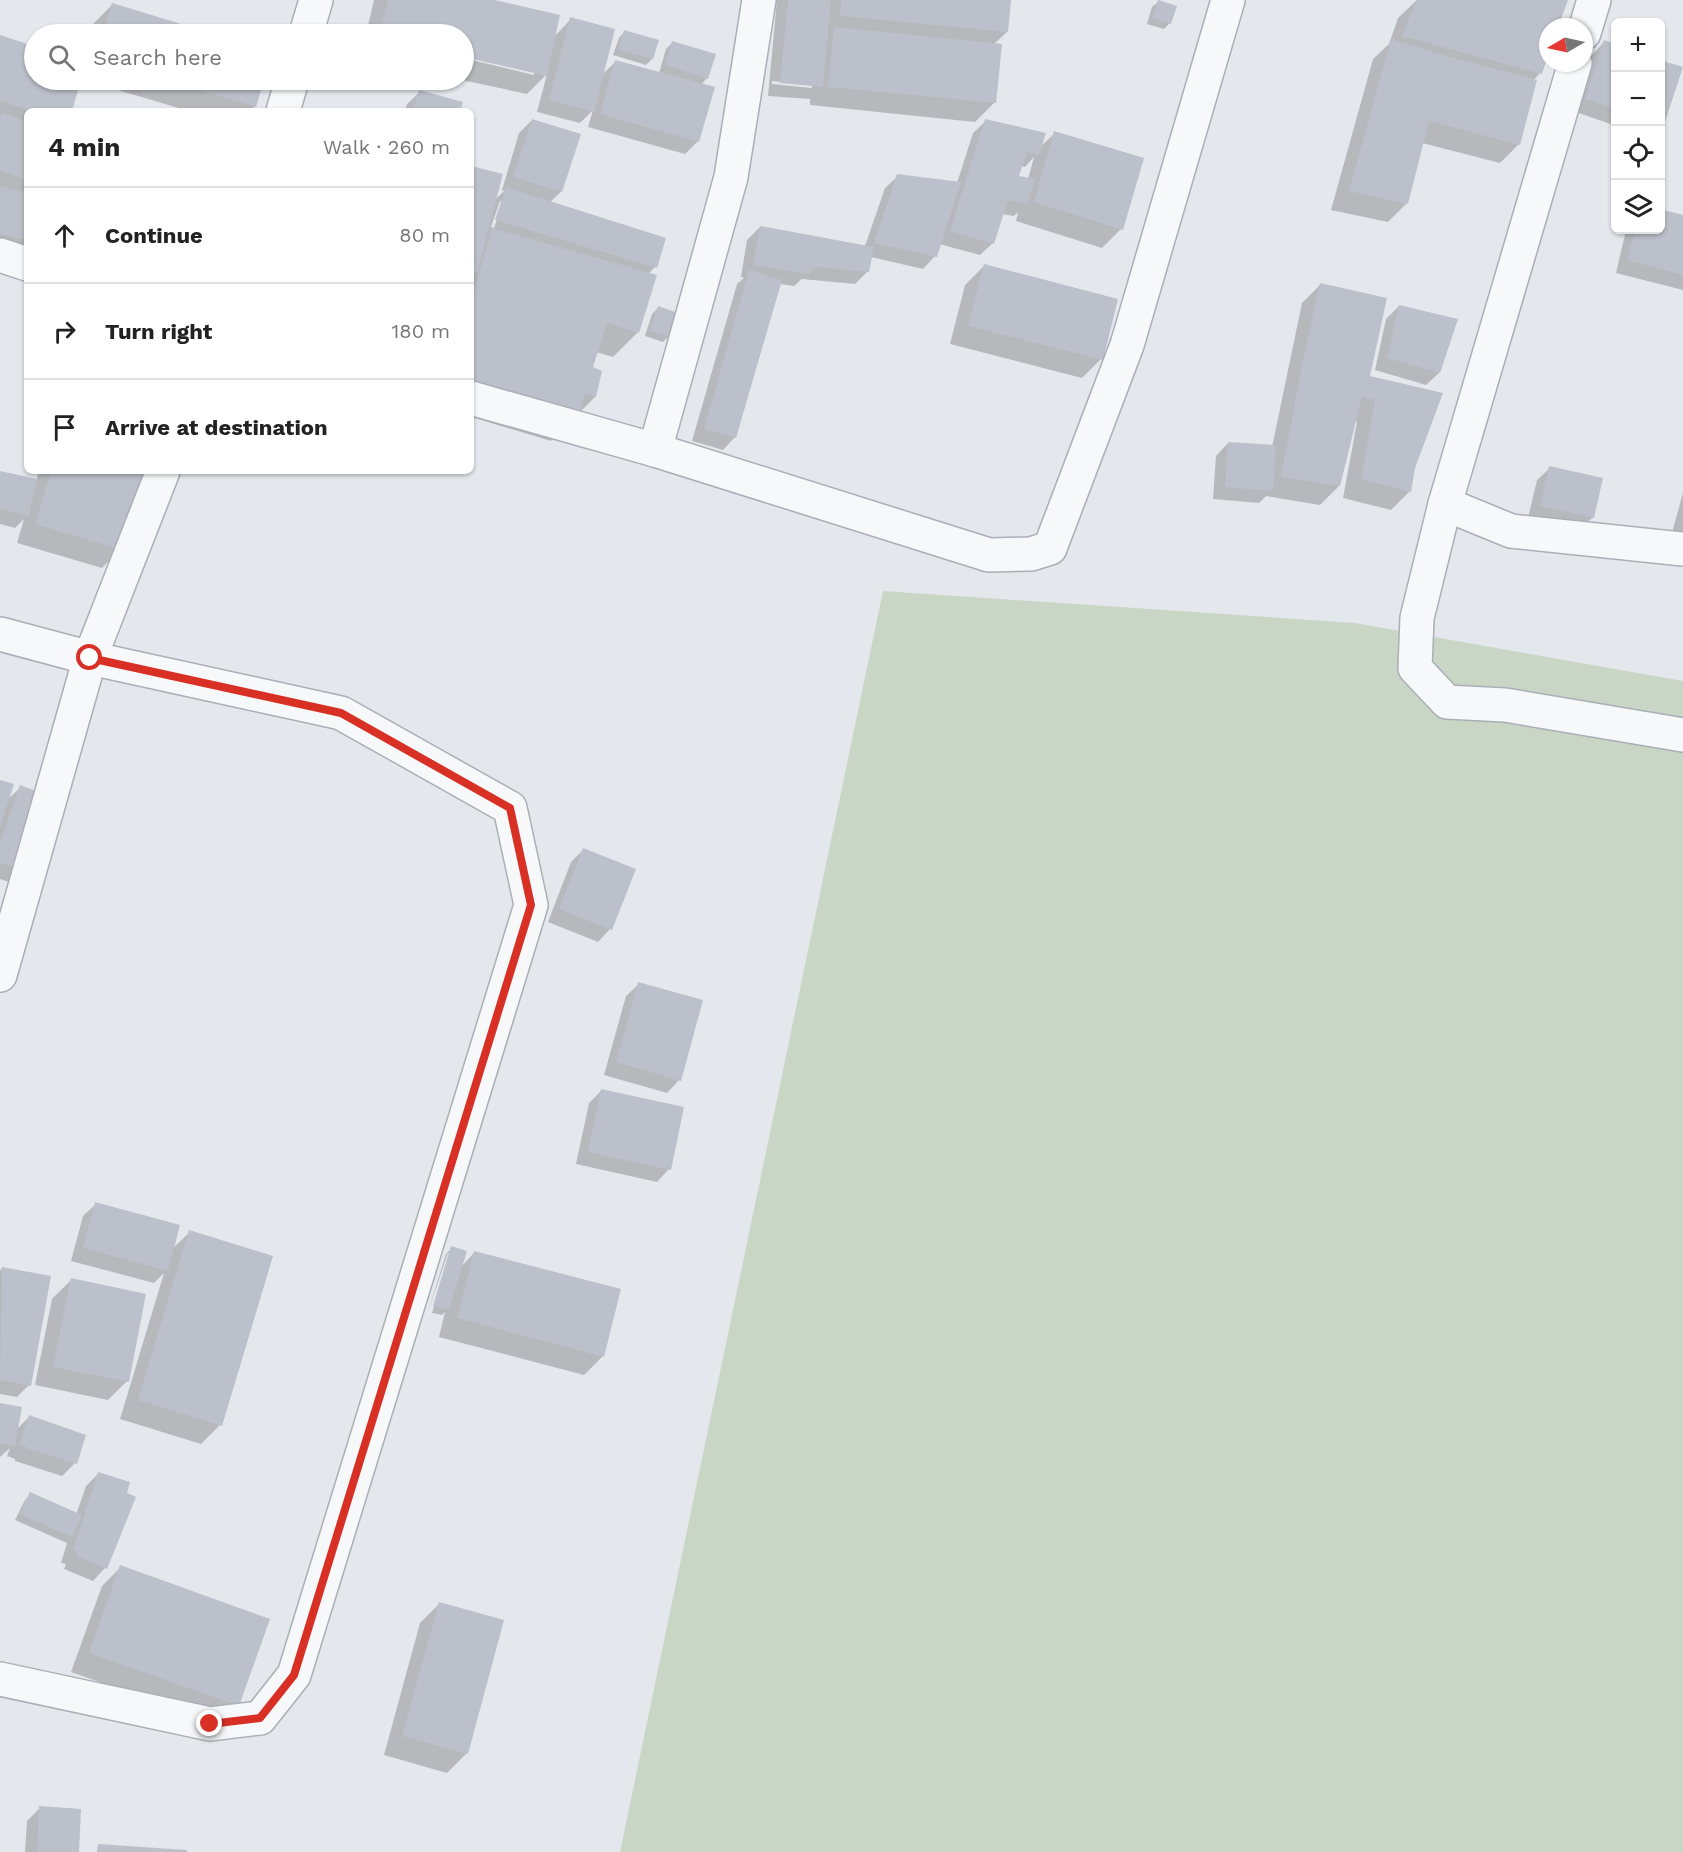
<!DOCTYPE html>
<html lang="en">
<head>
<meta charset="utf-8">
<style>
	:root { --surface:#fff; --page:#f2f2f2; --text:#222; --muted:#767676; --line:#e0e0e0 }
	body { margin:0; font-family:"Work Sans",sans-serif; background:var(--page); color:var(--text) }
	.controls { position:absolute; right:18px; top:18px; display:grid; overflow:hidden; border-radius:9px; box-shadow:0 2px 4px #0004 }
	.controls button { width:54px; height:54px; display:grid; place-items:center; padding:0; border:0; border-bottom:2px solid var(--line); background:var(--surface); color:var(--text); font:30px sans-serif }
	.compass { position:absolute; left:1539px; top:18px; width:54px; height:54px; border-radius:50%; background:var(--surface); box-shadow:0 2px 4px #0004; rotate:261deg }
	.stop { position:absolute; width:18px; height:18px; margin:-14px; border:4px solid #d93025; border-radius:50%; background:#fff }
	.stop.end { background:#d93025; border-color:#fff; box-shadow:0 2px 6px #0008 }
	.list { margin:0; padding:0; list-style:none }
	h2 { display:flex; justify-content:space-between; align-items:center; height:78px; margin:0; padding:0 24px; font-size:26px }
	h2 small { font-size:20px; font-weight:400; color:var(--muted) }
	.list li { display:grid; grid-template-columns:39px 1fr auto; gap:18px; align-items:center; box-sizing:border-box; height:96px; padding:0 24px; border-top:2px solid var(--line) }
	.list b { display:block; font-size:22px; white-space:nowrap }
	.list em { font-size:20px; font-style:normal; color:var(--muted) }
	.icon { flex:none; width:33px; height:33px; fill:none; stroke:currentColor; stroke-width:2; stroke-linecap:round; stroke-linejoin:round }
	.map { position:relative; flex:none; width:1683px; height:1852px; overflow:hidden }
	.search { position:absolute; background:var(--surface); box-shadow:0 2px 4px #0004; left:24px; top:24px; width:450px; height:66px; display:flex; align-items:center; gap:15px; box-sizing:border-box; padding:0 21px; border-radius:33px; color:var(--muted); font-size:22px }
	.panel { position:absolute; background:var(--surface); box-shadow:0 2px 4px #0004; left:24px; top:108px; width:450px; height:366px; border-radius:9px }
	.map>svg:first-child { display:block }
	.green { fill:#c9d6c5 }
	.shadow { fill:#0003; fill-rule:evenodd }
	.building { fill:#bbc0ca }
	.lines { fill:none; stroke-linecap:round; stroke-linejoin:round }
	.minor-casing { stroke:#a9aeb7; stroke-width:36 }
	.minor { stroke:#f7f8fa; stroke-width:33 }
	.route { stroke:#d93025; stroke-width:8 }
</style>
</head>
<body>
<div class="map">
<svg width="1683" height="1852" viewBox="0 0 1683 1852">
	<rect width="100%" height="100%" fill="#e4e7ec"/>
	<!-- green -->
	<polygon class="green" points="883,591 1355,623 1683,681 1683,1852 620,1852"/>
	<!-- shadow -->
	<g class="shadow">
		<polygon points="374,0 488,0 555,36 571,19 601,76 616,61 659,73 666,49 672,43 707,78 701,85 698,141 685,154 588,127 593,110 580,123 537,112 547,74 527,94 462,80 464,58 534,75 534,71 464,55 464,34 366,34"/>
		<path d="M 777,0 L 1010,0 L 1007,32 L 994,44 L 994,103 L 975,122 L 810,105 L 810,99 L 768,96 ZM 772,81 L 812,85 L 812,88 L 772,84 Z"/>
		<polygon points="1417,0 1566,0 1557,27 1548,27 1548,52 1540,73 1533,81 1519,144 1500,163 1422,143 1407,203 1388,222 1331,210 1373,59 1389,44 1398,18"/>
		<polygon points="1158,2 1170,23 1164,29 1147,24 1152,7"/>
		<polygon points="112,5 211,34 90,34 93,24"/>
		<polygon points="624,32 652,59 646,65 613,55 619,38"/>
		<polygon points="0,37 34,48 34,80 80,80 70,111 27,111 27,247 0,249"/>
		<polygon points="1604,42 1616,46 1616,126 1573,111 1592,55"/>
		<polygon points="84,80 263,80 255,106 250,111 189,111"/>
		<polygon points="420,92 459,111 405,111 407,104"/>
		<path d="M 532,120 L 561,192 L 550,202 L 655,267 L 648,274 L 638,332 L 613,357 L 596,352 L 591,367 L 595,397 L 551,441 L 471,417 L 471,167 L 495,200 L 504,191 L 502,190 L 519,133 ZM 500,201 L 503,201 L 494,228 L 491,227 Z"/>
		<path d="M 986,121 L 1039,148 L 1055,133 L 1121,229 L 1102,248 L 1016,221 L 1018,212 L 1014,216 L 1002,214 L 993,243 L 980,255 L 939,244 L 935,256 L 923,269 L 871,257 L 867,272 L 855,284 L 802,279 L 794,286 L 780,284 L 735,437 L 723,450 L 692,441 L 737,284 L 744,278 L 741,277 L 747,240 L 760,227 L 865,246 L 885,188 L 898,176 L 957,183 L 973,133 ZM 1034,157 L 1028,179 L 1017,177 L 1021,166 L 1025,167 Z"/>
		<polygon points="1683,217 1683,290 1616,273 1626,230 1660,230"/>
		<polygon points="984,266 1101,359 1082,378 950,344 965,285"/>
		<polygon points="1321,284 1413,467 1410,491 1391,510 1343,498 1357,422 1354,421 1339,486 1320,505 1266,496 1259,503 1213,499 1216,456 1228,443 1272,447 1302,303"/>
		<polygon points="1399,306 1456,321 1439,373 1426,385 1375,370 1386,319"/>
		<polygon points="658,308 669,336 663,342 645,336 652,314"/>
		<polygon points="1550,468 1593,517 1580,530 1528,518 1537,480"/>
		<polygon points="39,471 144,471 121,549 102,568 17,543 24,519 15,528 0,524 0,472 36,481"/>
		<polygon points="1683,493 1683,540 1671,536"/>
		<polygon points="0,781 8,799 21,787 22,870 9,882 0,879"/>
		<polygon points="584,849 610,929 598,942 548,922 571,862"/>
		<polygon points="639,984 679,1080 667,1093 604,1075 626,996"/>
		<polygon points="602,1090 669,1169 657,1182 576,1164 589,1103"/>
		<polygon points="96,1204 172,1249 190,1232 220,1425 201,1444 120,1419 164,1273 154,1283 71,1261 83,1216"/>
		<polygon points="452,1248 461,1267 474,1253 603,1356 584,1375 439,1337 445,1312 442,1315 432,1313 451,1253 448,1253 428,1312 446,1254"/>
		<polygon points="2,1268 29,1385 17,1397 0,1394 0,1271"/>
		<polygon points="71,1280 127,1381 108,1400 35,1385 52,1299"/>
		<polygon points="0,1405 16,1430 29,1417 84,1436 74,1464 62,1476 15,1461 15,1459 7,1456 10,1448 0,1457"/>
		<polygon points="98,1474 105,1568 93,1581 64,1569 66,1564 61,1563 67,1543 15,1520 25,1500 31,1494 76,1515 86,1486"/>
		<polygon points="121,1567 238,1705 219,1724 71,1672 102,1586"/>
		<polygon points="439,1604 502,1621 466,1754 447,1773 384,1755 420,1623"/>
		<polygon points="40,1808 77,1852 25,1852 27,1821"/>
	</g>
	<!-- building -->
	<g class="building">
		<polygon points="388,0 495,0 560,15 547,76 464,57 464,34 380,34"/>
		<polygon points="788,0 831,0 823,87 780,83"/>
		<polygon points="841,0 1011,0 1008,32 840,16"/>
		<polygon points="1158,0 1177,6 1171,24 1152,18"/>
		<polygon points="1416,0 1568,0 1558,27 1548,27 1548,56 1542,74 1402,36"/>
		<polygon points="112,3 214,34 103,34"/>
		<polygon points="570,17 615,29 594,112 549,100"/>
		<polygon points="834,27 1002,44 996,103 828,87"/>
		<polygon points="624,30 659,40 653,59 618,50"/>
		<polygon points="0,35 34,46 34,80 81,80 72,111 33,111 0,101"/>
		<polygon points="1391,39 1446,56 1537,80 1520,145 1429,121 1408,204 1349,191"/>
		<polygon points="1604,40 1616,44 1616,109 1585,99"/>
		<polygon points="672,41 716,54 708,79 665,65"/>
		<polygon points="615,60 715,87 699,142 600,114"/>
		<polygon points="1660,60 1683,67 1664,125 1660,124"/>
		<polygon points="167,80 264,80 256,107"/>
		<polygon points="419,90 463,102 460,111 413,111"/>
		<polygon points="2,113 27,122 27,180 0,170 0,120"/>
		<polygon points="532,119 581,134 562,192 513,177"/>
		<polygon points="985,119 1046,133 1039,155 1027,152 1019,176 1035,179 1028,204 1008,200 994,244 950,231"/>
		<polygon points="1054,131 1144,158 1123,230 1034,202"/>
		<polygon points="471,166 503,174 477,273 471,271"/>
		<polygon points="897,174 961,182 937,257 874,243"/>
		<polygon points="0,186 27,193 27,240 0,234"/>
		<polygon points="506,187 666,238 657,268 495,220"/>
		<polygon points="1660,209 1683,215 1683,275 1627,260 1635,230 1660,230"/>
		<polygon points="760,226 874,247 869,272 816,267 808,274 753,265"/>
		<polygon points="492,228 657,275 639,333 607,323 593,367 602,371 596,397 585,393 578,417 471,385 471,303"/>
		<polygon points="984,264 1118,299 1103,360 968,326"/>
		<polygon points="749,270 782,280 736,438 704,429"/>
		<polygon points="1320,283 1387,298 1370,376 1443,393 1415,468 1411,492 1361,479 1375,400 1362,397 1340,486 1281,477 1303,360"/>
		<polygon points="1399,305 1458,319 1440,373 1387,358"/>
		<polygon points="658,306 678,313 670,337 650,331"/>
		<polygon points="1228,442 1276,445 1273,491 1225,487"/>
		<polygon points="1549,466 1603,478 1594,518 1540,506"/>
		<polygon points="0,471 37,479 29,516 0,509"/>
		<polygon points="51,471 146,471 122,550 35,524"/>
		<polygon points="0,780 14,784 0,827"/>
		<polygon points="20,785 49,796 23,871 0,863 0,843"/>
		<polygon points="583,848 636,869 612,930 559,909"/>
		<polygon points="638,982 703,1000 681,1081 616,1062"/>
		<polygon points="601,1089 684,1107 671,1170 588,1152"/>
		<polygon points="95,1202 180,1225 168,1271 83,1248"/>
		<polygon points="189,1230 273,1256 222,1426 138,1400"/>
		<polygon points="451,1246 467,1251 449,1310 433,1306"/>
		<polygon points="474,1251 621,1289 604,1357 457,1318"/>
		<polygon points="2,1267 51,1276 31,1386 0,1380"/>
		<polygon points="71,1278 146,1294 129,1382 53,1367"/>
		<polygon points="0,1403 22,1407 15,1446 0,1443"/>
		<polygon points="29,1415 86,1435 77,1464 26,1448 27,1447 19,1444"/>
		<polygon points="98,1472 130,1482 127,1493 136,1497 107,1569 76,1556 78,1552 73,1550"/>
		<polygon points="30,1492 82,1515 72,1537 20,1514"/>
		<polygon points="120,1565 270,1619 239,1706 89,1653"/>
		<polygon points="439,1602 504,1620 468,1754 402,1736"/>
		<polygon points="39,1806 81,1809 79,1852 37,1852"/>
		<polygon points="98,1844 187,1850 187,1852 97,1852"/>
	</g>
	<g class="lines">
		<!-- minor casing -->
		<g class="minor-casing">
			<g id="minor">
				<polyline points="1584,33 1594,0"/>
				<polyline points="306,34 316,0"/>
				<polyline points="1575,63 1445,504 1417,618 1415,668 1447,702 1505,705 1683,735"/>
				<polyline points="283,111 292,80"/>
				<polyline points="0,255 27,264"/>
				<polyline points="471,398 655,450 989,555 1031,554 1050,548 1127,345 1228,0"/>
				<polyline points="655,450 731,177 759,0"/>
				<polyline points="1445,504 1511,531 1683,549"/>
				<polyline points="0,634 90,658 341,713 510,808 531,905 294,1675 260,1718 210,1724 0,1679"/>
				<polyline points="0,975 90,658 163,471"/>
			</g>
		</g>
		<!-- minor -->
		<use href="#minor" class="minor"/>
	</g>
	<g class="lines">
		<!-- route -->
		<polyline class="route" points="90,658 341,713 510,808 531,905 294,1675 260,1718 210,1724"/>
	</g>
</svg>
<div class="controls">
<button>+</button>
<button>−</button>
<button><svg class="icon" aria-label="locate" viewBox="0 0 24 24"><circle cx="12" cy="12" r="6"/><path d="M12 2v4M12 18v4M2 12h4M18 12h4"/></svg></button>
<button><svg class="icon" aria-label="layers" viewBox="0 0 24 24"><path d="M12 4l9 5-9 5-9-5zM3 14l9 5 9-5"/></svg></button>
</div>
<svg class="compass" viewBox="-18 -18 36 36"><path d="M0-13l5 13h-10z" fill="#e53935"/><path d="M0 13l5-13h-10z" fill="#767676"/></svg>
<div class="stop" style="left:90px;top:658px"></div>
<div class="stop end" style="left:210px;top:1724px"></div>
<div class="search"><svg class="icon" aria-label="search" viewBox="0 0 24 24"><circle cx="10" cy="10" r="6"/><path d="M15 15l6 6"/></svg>Search here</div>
<section class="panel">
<h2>4 min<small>Walk · 260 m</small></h2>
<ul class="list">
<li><svg class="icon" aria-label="ahead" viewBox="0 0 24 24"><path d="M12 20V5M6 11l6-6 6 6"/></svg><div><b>Continue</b></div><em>80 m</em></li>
<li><svg class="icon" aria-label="right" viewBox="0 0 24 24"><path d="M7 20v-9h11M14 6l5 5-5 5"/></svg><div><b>Turn right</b></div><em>180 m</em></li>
<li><svg class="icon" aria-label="arrive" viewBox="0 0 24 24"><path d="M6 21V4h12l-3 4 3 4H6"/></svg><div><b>Arrive at destination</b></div></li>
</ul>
</section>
</div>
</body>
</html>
